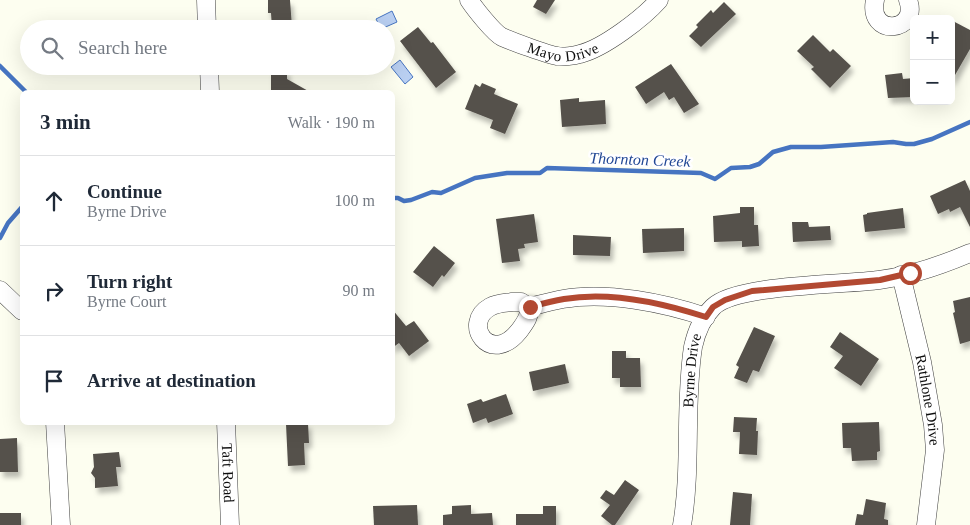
<!DOCTYPE html>
<html lang="en">
<head>
<meta charset="utf-8">
<style>
	:root { --surface:#fff; --page:#f2f2f3; --text:#1f2937; --muted:#747a83; --line:#e0e1e3 }
	body { margin:0; font-family:Georgia,serif; background:var(--page); color:var(--text) }
	.controls { position:absolute; right:15px; top:15px; display:grid; overflow:hidden; border-radius:8px; box-shadow:0 5px 20px #0002 }
	.controls button { width:45px; height:45px; display:grid; place-items:center; padding:0; border:0; border-bottom:1px solid var(--line); background:var(--surface); color:var(--text); font:25px sans-serif }
	.stop { position:absolute; width:15px; height:15px; margin:-11px; border:4px solid #b24932; border-radius:50%; background:#fff }
	.stop.end { background:#b24932; border-color:#fff; box-shadow:0 1px 5px #0008 }
	.list { margin:0; padding:0; list-style:none }
	h2 { display:flex; justify-content:space-between; align-items:center; height:65px; margin:0; padding:0 20px; font-size:21px }
	h2 small { font-size:16px; font-weight:400; color:var(--muted) }
	.list li { display:grid; grid-template-columns:32px 1fr auto; gap:15px; align-items:center; box-sizing:border-box; height:90px; padding:0 20px; border-top:1px solid var(--line) }
	.list b { display:block; font-size:19px; white-space:nowrap }
	.list p { margin:0; font-size:16px; white-space:nowrap; color:var(--muted) }
	.list em { font-size:16px; font-style:normal; color:var(--muted) }
	.icon { flex:none; width:28px; height:28px; fill:none; stroke:currentColor; stroke-width:2; stroke-linecap:round; stroke-linejoin:round }
	.map { position:relative; flex:none; width:970px; height:525px; overflow:hidden }
	.search { position:absolute; background:var(--surface); box-shadow:0 5px 20px #0002; left:20px; top:20px; width:375px; height:55px; display:flex; align-items:center; gap:12px; box-sizing:border-box; padding:0 18px; border-radius:28px; color:var(--muted); font-size:19px }
	.panel { position:absolute; background:var(--surface); box-shadow:0 5px 20px #0002; left:20px; top:90px; width:375px; height:335px; border-radius:8px }
	.map>svg:first-child { display:block }
	.water { fill:#b9cff1; stroke:#4674c1 }
	.lines { fill:none; stroke-linecap:round; stroke-linejoin:round }
	.stream { stroke:#4674c1; stroke-width:4.5 }
	.building { fill:#55514b; filter:url(#shadow) }
	.minor-casing { stroke:#414141; stroke-width:19 }
	.minor { stroke:#fff; stroke-width:18 }
	.route { stroke:#b24932; stroke-width:6 }
	.labels { text-anchor:middle; stroke-width:5; stroke-linejoin:round; paint-order:stroke }
	.street-label { font-size:15px; fill:#0e0e0e; stroke:#fff }
	.water-label { font-size:16px; font-style:italic; fill:#224895; stroke:#fff }
</style>
</head>
<body>
<div class="map">
<svg width="970" height="525" viewBox="0 0 970 525">
	<defs>
		<filter id="shadow"><feDropShadow dx="3" dy="5.5" stdDeviation="2.5" flood-color="#0004"/></filter>
	</defs>
	<rect width="100%" height="100%" fill="#fdfef0"/>
	<!-- water -->
	<g class="water">
		<polygon points="392,11 397,22 381,29 376,19"/>
		<polygon points="400,60 413,77 405,84 391,67"/>
	</g>
	<g class="lines">
		<!-- stream -->
		<g class="stream">
			<polyline points="0,66 26,92"/>
			<polyline points="392,198 398,198 404,201 411,200 432,192 441,193 475,178 507,173 540,173 547,168 701,173 715,179 731,168 750,167 759,164 773,152 791,147 821,147 893,142 906,144 914,144 932,139 970,122"/>
			<polyline points="0,238 8,223 22,207"/>
		</g>
	</g>
	<!-- building -->
	<g class="building">
		<polygon points="268,0 290,0 292,27 272,28 271,13 268,13"/>
		<polygon points="537,0 555,0 546,14 533,7"/>
		<polygon points="724,2 736,14 701,47 689,36 698,27 696,25 711,10 713,13"/>
		<polygon points="951,20 970,30 970,49 951,82"/>
		<polygon points="418,27 431,43 433,42 456,72 436,88 400,41"/>
		<polygon points="813,35 830,52 833,49 851,66 830,88 811,69 814,67 797,51"/>
		<polygon points="671,64 699,104 684,113 674,97 669,100 664,92 646,104 635,87"/>
		<polygon points="271,70 287,70 287,79 310,92 271,92"/>
		<polygon points="902,73 903,79 914,78 914,97 888,98 885,75"/>
		<polygon points="482,83 496,89 494,94 518,104 505,134 490,128 493,120 465,109 475,84 480,87"/>
		<polygon points="579,98 579,102 605,100 606,124 562,127 560,100"/>
		<polygon points="965,180 970,191 970,227 960,207 950,212 949,209 938,214 930,196"/>
		<polygon points="740,207 754,207 754,225 758,225 759,246 742,247 742,241 714,242 713,216 740,213"/>
		<polygon points="903,208 905,228 865,232 863,215 867,214 867,213"/>
		<polygon points="534,214 538,242 524,244 525,248 518,249 520,261 502,263 496,219"/>
		<polygon points="792,222 808,222 809,227 830,226 831,240 793,242"/>
		<polygon points="684,228 684,251 643,253 642,229"/>
		<polygon points="573,235 611,237 610,256 573,255"/>
		<polygon points="434,246 455,263 444,277 442,275 433,287 413,272"/>
		<polygon points="970,297 970,341 960,344 953,313 955,312 953,301"/>
		<polygon points="392,309 406,326 414,321 429,341 409,356 399,343 392,348"/>
		<polygon points="754,327 775,336 759,372 753,370 747,383 734,378 739,367 736,365"/>
		<polygon points="840,332 879,359 861,386 834,368 843,356 830,347"/>
		<polygon points="612,351 626,351 626,358 640,358 641,387 620,387 620,378 612,378"/>
		<polygon points="565,364 569,383 533,391 529,372"/>
		<polygon points="506,394 513,414 488,423 486,418 473,423 467,404 481,399 483,402"/>
		<polygon points="734,417 757,418 756,431 758,431 757,455 739,454 740,432 733,432"/>
		<polygon points="879,422 880,451 877,452 877,460 852,461 851,448 843,448 842,423"/>
		<polygon points="308,423 309,443 304,443 305,465 288,466 286,424"/>
		<polygon points="17,438 18,472 0,472 0,439"/>
		<polygon points="119,452 121,467 116,467 118,486 95,488 95,478 91,473 94,467 93,454"/>
		<polygon points="625,480 639,490 615,525 612,525 601,516 610,505 600,498 606,490 614,495"/>
		<polygon points="733,492 752,494 750,525 730,525"/>
		<polygon points="866,499 886,503 884,519 888,520 888,525 855,525 857,514 863,515"/>
		<polygon points="417,505 418,525 374,525 373,506"/>
		<polygon points="471,505 471,514 492,513 493,525 443,525 443,515 452,514 452,506"/>
		<polygon points="543,506 556,506 556,525 516,525 516,514 543,514"/>
		<rect x="0" y="513" width="21" height="12"/>
	</g>
	<g class="lines">
		<!-- minor casing -->
		<g class="minor-casing">
			<g id="minor">
				<polyline points="206,0 207,29"/>
				<path id="s1" d="M 469,0 C 475,9 494,33 502,37 C 511,41 549,55 557,56 C 563,57 574,56 580,54 C 604,48 643,18 659,0"/>
				<path d="M 875,0 C 867,38 920,32 908,0"/>
				<polyline points="209,66 210,92"/>
				<path id="s2" d="M 901,275 L 922,362 L 933,425 L 935,450 L 926,525"/>
				<polyline points="0,290 22,311"/>
				<path d="M 512,302 L 521,302 L 529,307 C 531,316 524,324 519,331 C 490,367 461,323 490,307 C 497,303 505,303 512,302 Z"/>
				<path d="M 529,307 C 541,304 552,301 563,299 C 606,291 665,303 706,317"/>
				<polyline points="55,422 61,525"/>
				<path id="s3" d="M 226,422 L 230,525"/>
				<path id="s4" d="M 682,525 C 692,467 684,405 693,347 C 696,333 702,318 713,307 C 736,284 843,285 879,280 C 910,276 942,265 970,253"/>
			</g>
		</g>
		<!-- minor -->
		<use href="#minor" class="minor"/>
	</g>
	<g class="lines">
		<!-- route -->
		<path class="route" d="M 530,307 C 541,304 552,301 564,299 C 609,291 663,303 706,317 L 713,307 L 725,300 L 752,291 L 880,280 L 910,273"/>
	</g>
	<g class="labels">
		<!-- street labels -->
		<g class="street-label">
			<text dy="5" stroke="none"><textPath href="#s1" startOffset="114">Mayo Drive</textPath></text>
			<text dy="5" stroke="none"><textPath href="#s4" startOffset="155">Byrne Drive</textPath></text>
			<text dy="5" stroke="none"><textPath href="#s2" startOffset="128">Rathlone Drive</textPath></text>
			<text dy="5" stroke="none"><textPath href="#s3" startOffset="51">Taft Road</textPath></text>
		</g>
		<!-- water labels -->
		<g class="water-label">
			<text transform="translate(640 159) rotate(2)" y="6">Thornton Creek</text>
		</g>
	</g>
</svg>
<div class="controls">
<button>+</button>
<button>−</button>
</div>
<div class="stop" style="left:910px;top:273px"></div>
<div class="stop end" style="left:530px;top:307px"></div>
<div class="search"><svg class="icon" aria-label="search" viewBox="0 0 24 24"><circle cx="10" cy="10" r="6"/><path d="M15 15l6 6"/></svg>Search here</div>
<section class="panel">
<h2>3 min<small>Walk · 190 m</small></h2>
<ul class="list">
<li><svg class="icon" aria-label="ahead" viewBox="0 0 24 24"><path d="M12 20V5M6 11l6-6 6 6"/></svg><div><b>Continue</b><p>Byrne Drive</p></div><em>100 m</em></li>
<li><svg class="icon" aria-label="right" viewBox="0 0 24 24"><path d="M7 20v-9h11M14 6l5 5-5 5"/></svg><div><b>Turn right</b><p>Byrne Court</p></div><em>90 m</em></li>
<li><svg class="icon" aria-label="arrive" viewBox="0 0 24 24"><path d="M6 21V4h12l-3 4 3 4H6"/></svg><div><b>Arrive at destination</b></div></li>
</ul>
</section>
</div>
</body>
</html>
